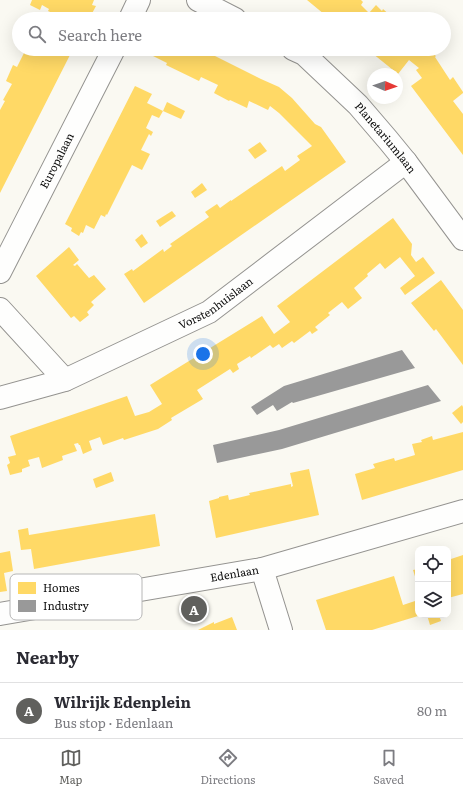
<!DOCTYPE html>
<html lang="en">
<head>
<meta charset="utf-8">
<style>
	:root { --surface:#fff; --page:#f7f7f7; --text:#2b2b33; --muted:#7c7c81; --line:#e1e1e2; --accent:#60605d }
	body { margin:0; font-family:Literata,serif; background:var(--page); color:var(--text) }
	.controls { position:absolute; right:12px; bottom:12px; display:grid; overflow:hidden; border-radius:8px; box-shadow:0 4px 16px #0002 }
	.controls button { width:36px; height:36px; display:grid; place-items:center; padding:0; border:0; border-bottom:1px solid var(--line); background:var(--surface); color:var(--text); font:20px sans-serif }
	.compass { position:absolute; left:367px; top:68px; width:36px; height:36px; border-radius:50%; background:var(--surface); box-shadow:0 4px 16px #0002; rotate:92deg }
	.you { position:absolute; left:203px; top:354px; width:14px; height:14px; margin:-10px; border:3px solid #fff; border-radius:50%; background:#1a73e8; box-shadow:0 0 0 6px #1a73e833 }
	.badge { display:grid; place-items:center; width:26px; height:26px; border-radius:50%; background:var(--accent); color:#fff; font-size:13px; font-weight:700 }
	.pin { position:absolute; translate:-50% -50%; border:2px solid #fff; box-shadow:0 1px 4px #0006 }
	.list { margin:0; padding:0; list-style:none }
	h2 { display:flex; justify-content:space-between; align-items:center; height:52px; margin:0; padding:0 16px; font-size:17px }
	h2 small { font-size:13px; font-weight:400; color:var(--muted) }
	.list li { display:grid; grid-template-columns:26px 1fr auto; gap:12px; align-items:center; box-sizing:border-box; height:56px; padding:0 16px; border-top:1px solid var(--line) }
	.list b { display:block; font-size:15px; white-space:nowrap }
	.list p { margin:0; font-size:13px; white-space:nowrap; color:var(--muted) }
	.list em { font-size:13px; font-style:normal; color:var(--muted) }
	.icon { flex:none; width:22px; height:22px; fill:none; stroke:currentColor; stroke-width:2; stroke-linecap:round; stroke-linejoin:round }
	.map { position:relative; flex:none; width:463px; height:630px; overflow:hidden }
	.search { position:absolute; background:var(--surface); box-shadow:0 4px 16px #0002; left:12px; right:12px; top:12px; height:44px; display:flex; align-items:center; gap:10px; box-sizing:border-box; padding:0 14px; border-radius:22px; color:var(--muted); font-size:15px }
	.sheet { height:108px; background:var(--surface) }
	nav { display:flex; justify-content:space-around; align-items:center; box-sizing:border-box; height:56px; border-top:1px solid var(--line); background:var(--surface); font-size:11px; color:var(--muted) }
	nav a { display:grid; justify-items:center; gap:2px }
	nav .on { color:var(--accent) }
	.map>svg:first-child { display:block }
	.homes { fill:#ffd966 }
	.industry { fill:#999 }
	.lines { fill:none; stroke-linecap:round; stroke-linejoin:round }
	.minor-casing { stroke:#949390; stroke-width:24 }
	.minor { stroke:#fefefd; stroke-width:22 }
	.labels { text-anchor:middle; stroke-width:4; stroke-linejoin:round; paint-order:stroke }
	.street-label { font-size:11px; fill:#0d0d0d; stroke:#fff }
	.key { fill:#fff; stroke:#b6b6b6; stroke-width:1 }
	.key-label { font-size:11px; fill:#0d0d0d }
</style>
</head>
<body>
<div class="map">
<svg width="463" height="630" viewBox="0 0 463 630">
	<rect width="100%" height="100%" fill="#faf9f2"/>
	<!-- homes -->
	<g class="homes">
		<polygon points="32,0 94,0 92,5 96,6 89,19 65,19 48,11 49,9 42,5 40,10 30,5"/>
		<polygon points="307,0 361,0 363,2 361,5 369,13 376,5 382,11 383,9 393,18 392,19 330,19"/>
		<polygon points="26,49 42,49 50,53 51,49 64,49 71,53 0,193 0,110 5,101 3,100 12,84 6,81 13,65 17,67"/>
		<polygon points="154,49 201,49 261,79 279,87 292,98 315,124 321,127 346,162 144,303 124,274 132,269 133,271 163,249 164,252 172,246 170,244 209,217 205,212 217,204 220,208 231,200 231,201 282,166 285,171 300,160 297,156 312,146 279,113 270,106 268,110 249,101 247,108 230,100 229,101 214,93 218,85 201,77 199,81 166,65 167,63 151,55"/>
		<polygon points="367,49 427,49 436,56 435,57 450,80 453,77 463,92 463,93 453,101 463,114 463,155 411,86 422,78 416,70 419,68 409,60 398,74"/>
		<polygon points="135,86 152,94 147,103 163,111 167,102 185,111 181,119 163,111 159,118 152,115 146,128 153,132 151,136 149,134 141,150 150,154 142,170 132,165 107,215 106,214 105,217 101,215 94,229 86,225 83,233 81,232 79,236 71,231 72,228 65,224"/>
		<polygon points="260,142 267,151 255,159 248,150"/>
		<polygon points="202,183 207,190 195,198 191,192"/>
		<polygon points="172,211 176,216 160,227 156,221"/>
		<polygon points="393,218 412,244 411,255 416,262 423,257 435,273 405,295 400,288 415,276 400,257 385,269 380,263 367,274 368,276 354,288 362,298 348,309 342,302 328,313 330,315 315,327 318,330 312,334 310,331 294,343 292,341 282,348 279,344 273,348 270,345 251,358 250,356 237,364 239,369 233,373 230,369 197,390 203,399 171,418 172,420 158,429 124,440 123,438 103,445 100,437 89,441 92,450 83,454 80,445 79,445 78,443 74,444 77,451 62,456 63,460 42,468 39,457 28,460 30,466 22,469 22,472 10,475 7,465 10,463 8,457 16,455 10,436 127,396 135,416 149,412 162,404 150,385 262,316 274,334 290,322 277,306"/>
		<polygon points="142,234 148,243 141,248 135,240"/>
		<polygon points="69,247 79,260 73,265 75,266 77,264 89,278 94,275 106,289 91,302 94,305 87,312 89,315 80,322 74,316 71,318 36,276"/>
		<polygon points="441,280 463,310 463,365 436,329 434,331 411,303"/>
		<polygon points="462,405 463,407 463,422 461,424 452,413"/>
		<polygon points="463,432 463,470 362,500 355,474 375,468 373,464 394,458 395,461 415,455 412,444 422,442 421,440 432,436 433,440"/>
		<polygon points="309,469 319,515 216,538 209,501 219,498 219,497 228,495 229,500 250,495 249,493 291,484 291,487 293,486 290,473"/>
		<polygon points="111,472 114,481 96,488 93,479"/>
		<polygon points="155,514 160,546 34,569 31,549 21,550 18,530 28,528 29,535"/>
		<polygon points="10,551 13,571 4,573 7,591 0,592 0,553"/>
		<polygon points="463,555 463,594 448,598 448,560"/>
		<polygon points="418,569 418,586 413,570"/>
		<polygon points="394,576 403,605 418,600 418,616 372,630 326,630 316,600"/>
		<polygon points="427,615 439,615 441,621 430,625"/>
		<polygon points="232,617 237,630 198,630 214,622 214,624"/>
	</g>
	<!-- industry -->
	<g class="industry">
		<polygon points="402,350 415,368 293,403 292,402 277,411 273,405 257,415 251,407 284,386"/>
		<polygon points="428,385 441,401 282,449 217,463 213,445 279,430"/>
	</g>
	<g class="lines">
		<!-- minor casing -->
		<g class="minor-casing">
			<g id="minor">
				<polyline points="198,0 235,19"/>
				<polyline points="130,19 139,0"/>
				<path id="s1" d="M 293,49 L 304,54 L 358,105 L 388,140 L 406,162 L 463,239"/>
				<path id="s2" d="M 0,272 L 114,49"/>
				<polyline points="0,309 65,380"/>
				<path id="s3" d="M 0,398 L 65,380 L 209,312 L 406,162"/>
				<polyline points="262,569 281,630"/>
				<path id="s4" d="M 0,614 L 262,569 L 463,511"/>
			</g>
		</g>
		<!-- minor -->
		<use href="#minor" class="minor"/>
	</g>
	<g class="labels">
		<!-- street labels -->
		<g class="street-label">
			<text dy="4" stroke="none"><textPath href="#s1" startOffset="129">Planetariumlaan</textPath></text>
			<text dy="4" stroke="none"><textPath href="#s2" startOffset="125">Europalaan</textPath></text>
			<text dy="4" stroke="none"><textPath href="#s3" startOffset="237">Vorstenhuislaan</textPath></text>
			<text dy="4" stroke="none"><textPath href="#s4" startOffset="238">Edenlaan</textPath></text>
		</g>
	</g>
	<!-- legend -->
	<rect x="10" y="574" width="132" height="46" rx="6" class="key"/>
	<rect x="18" y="582" width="18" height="12" fill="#ffd966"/>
	<rect x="18" y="600" width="18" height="12" fill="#999"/>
	<g class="key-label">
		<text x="43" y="592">Homes</text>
		<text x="43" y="610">Industry</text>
	</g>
</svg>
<div class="controls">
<button><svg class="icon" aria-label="locate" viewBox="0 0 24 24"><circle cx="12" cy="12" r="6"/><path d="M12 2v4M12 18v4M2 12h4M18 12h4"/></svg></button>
<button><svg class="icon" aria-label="layers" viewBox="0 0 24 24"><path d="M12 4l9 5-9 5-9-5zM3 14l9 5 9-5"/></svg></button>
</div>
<svg class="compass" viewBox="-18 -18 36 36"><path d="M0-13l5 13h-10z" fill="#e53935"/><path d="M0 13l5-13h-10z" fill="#7c7c81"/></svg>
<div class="you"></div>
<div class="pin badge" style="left:194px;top:609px">A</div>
<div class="search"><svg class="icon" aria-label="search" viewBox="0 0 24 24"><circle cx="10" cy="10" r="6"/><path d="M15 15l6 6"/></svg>Search here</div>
</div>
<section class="sheet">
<h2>Nearby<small></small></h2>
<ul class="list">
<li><span class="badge">A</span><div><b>Wilrijk Edenplein</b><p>Bus stop · Edenlaan</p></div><em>80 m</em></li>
</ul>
</section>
<nav>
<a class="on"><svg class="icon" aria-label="map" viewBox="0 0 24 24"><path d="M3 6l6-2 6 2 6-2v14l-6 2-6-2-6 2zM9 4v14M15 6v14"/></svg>Map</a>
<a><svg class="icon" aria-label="directions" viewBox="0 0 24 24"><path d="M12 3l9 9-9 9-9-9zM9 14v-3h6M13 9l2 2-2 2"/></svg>Directions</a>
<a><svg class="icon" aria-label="saved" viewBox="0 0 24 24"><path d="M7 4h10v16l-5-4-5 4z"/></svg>Saved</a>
</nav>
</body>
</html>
